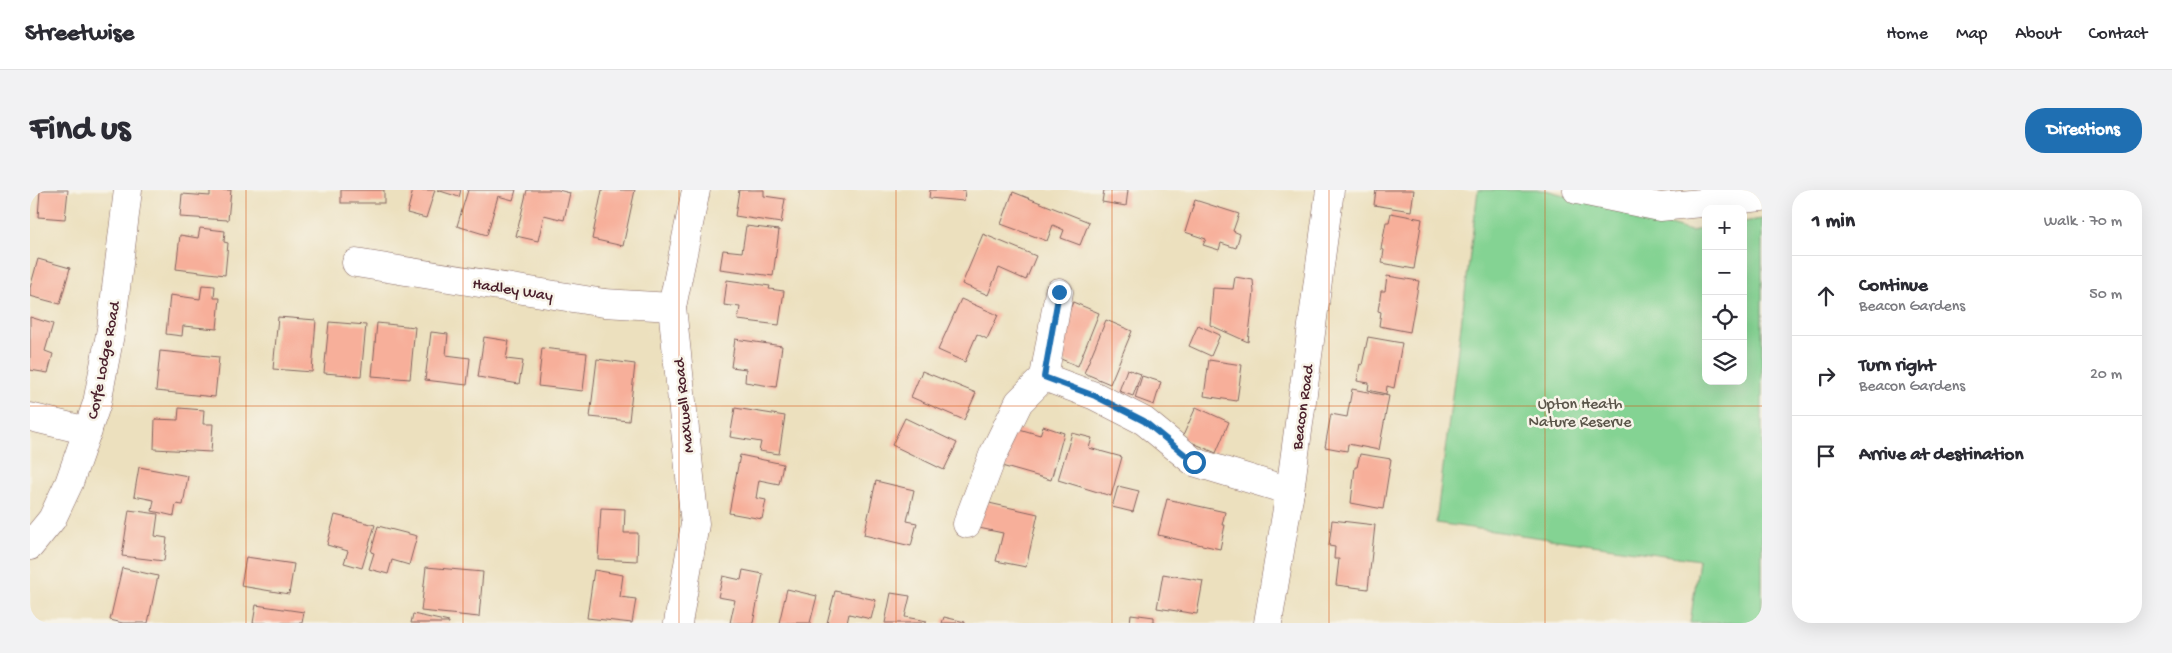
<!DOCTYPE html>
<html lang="en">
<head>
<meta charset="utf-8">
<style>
	:root { --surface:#fff; --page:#f2f2f3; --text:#2b2b33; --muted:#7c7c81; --line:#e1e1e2; --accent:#1f6fb2 }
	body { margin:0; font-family:"Gochi Hand",sans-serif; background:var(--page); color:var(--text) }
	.controls { position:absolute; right:15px; top:15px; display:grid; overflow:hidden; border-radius:10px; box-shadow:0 5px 20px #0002 }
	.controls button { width:45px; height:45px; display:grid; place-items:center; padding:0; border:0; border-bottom:1px solid var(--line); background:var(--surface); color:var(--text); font:25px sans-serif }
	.stop { position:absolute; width:15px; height:15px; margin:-11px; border:4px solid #1f6fb2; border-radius:50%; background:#fff }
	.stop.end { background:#1f6fb2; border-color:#fff; box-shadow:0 1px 5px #0008 }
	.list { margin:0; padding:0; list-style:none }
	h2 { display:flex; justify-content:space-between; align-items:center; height:65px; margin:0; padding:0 20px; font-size:21px }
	h2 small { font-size:16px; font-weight:400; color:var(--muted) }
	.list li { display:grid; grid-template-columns:32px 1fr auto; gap:15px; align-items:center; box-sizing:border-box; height:80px; padding:0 20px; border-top:1px solid var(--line) }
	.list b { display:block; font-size:19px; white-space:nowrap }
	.list p { margin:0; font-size:16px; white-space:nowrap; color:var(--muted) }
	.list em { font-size:16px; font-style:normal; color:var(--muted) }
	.icon { flex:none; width:28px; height:28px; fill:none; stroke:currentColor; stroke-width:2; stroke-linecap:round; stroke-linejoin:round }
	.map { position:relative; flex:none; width:1732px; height:433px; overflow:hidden; border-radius:20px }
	header { display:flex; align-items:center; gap:30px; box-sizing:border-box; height:70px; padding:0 25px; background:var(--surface); border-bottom:1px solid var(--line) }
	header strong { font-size:24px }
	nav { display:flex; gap:28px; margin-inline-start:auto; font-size:18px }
	.intro { display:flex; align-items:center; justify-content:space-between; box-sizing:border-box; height:120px; padding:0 30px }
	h1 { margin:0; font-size:35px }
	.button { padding:12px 22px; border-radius:20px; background:var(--accent); color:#fff; font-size:18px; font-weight:700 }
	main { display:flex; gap:30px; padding:0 30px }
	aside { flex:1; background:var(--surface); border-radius:20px; box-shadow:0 5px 20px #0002 }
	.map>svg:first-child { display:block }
	.green { fill:#84d393; stroke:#67795f }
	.building { fill:#f7af9a }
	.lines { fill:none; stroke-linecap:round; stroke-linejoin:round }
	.minor-casing { stroke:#83635e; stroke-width:29 }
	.minor { stroke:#fff; stroke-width:28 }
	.route { stroke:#1f6fb2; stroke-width:6 }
	.grid { fill:none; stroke:#d8530f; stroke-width:1; stroke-opacity:0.55 }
	.labels { text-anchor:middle; stroke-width:5; stroke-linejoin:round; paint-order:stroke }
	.street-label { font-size:16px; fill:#4a1f2b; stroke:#f7f3e8 }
	.park-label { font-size:16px; fill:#5b554a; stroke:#f7f3e8 }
</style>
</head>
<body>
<header>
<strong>Streetwise</strong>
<nav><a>Home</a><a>Map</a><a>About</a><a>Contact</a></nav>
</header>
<div class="intro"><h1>Find us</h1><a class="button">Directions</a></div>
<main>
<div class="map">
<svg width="1732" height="433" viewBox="0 0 1732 433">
	<rect width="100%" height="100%" fill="#f7f3e8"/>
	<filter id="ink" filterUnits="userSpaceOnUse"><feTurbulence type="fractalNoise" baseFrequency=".02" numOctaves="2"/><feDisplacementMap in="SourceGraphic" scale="10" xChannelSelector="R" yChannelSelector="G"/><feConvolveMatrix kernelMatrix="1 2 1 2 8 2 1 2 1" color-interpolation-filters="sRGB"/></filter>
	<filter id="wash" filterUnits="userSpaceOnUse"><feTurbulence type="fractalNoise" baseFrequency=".0096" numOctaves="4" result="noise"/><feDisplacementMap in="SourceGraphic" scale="20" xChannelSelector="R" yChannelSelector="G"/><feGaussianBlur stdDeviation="1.12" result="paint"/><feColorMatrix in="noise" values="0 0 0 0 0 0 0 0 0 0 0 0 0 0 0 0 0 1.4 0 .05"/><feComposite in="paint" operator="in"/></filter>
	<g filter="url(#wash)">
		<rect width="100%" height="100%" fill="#ece0be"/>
		<!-- green -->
		<polygon class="green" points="1448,0 1516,0 1661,41 1676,38 1676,191 1713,191 1713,32 1732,29 1732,433 1660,433 1669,370 1406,333"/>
		<g id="blocks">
			<!-- building -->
			<g class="building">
				<polygon points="10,0 38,0 35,29 8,27"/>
				<polygon points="180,0 201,0 198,30 150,27 152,4 180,6"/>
				<rect x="311" y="0" width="43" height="13"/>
				<polygon points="383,0 405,0 396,28 377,23"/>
				<polygon points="407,0 431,0 429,7"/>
				<polygon points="438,0 486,0 483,10 468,6 457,45 427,36"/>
				<polygon points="497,0 528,0 540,3 534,30 514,25 508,51 486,46"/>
				<polygon points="572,0 605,0 593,56 562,49"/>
				<polygon points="709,0 734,0 734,6 755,9 751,33 705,26"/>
				<polygon points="900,0 935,0 934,11 899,8"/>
				<polygon points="1074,0 1098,0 1096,16 1072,12"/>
				<polygon points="1346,0 1384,0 1381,21 1344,15"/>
				<polygon points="983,2 1059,32 1050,55 1031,48 1034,40 1023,35 1017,51 971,34"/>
				<polygon points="1165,10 1209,24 1203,41 1210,44 1206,58 1191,53 1189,60 1173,55 1176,49 1155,42"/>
				<polygon points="1361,23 1392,29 1384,79 1352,73 1354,60 1351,59 1356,32 1359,32"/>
				<polygon points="716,36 749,40 743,86 690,79 693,60 712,62"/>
				<polygon points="170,38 195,41 194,52 198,53 195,85 146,79 150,45 168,48"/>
				<polygon points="953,44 1006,66 996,90 969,78 958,105 932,94"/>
				<polygon points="8,69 40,78 30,114 0,106 0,98"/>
				<polygon points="1357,86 1389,91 1380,142 1349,136 1351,122 1348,121 1351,101 1355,101"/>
				<polygon points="1205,87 1223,90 1224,102 1218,152 1180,135 1183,98 1203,99"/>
				<polygon points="697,90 740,96 739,99 754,101 749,135 708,130 710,117 694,115"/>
				<polygon points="172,95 185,96 184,108 190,108 187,139 153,136 152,146 136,144 140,105 170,109"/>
				<polygon points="931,109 968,125 957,149 947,144 935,172 908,160"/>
				<polygon points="1043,112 1069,123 1048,176 1021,165"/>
				<polygon points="0,127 23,134 15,161 23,164 18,183 0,180"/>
				<polygon points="248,127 286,130 282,182 243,179"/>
				<polygon points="1076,130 1102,141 1080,194 1054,183"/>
				<polygon points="299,132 336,135 331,186 294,183"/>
				<polygon points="347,133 385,137 380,189 342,186"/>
				<polygon points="1168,135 1190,145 1181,166 1159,156"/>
				<polygon points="401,142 418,144 416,165 440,168 437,195 395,190"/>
				<polygon points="454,147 479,151 476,169 493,171 489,194 448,187"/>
				<polygon points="1338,147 1372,153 1364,198 1357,196 1356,204 1338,200 1339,193 1327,191 1330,174 1332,175"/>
				<polygon points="705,149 752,156 746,197 715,192 716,179 701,177"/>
				<polygon points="512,158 557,163 553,201 508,196"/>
				<polygon points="130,161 189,167 185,207 126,201"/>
				<polygon points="567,169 605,174 599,231 560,227"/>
				<polygon points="1179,170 1212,175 1207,211 1174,206"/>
				<polygon points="1097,179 1111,184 1103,206 1089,201"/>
				<polygon points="892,181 946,203 934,230 881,207"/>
				<polygon points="1112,186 1131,192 1124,215 1105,208"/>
				<polygon points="1322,199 1359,206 1349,260 1318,254 1317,261 1295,257 1301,224 1317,227"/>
				<polygon points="1166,217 1199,232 1186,263 1152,248"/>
				<polygon points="149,218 174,220 173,234 183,234 181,262 124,259 125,229 148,230"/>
				<polygon points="705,218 755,226 749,264 729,261 731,252 700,247"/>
				<polygon points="875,228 927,253 914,280 862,255"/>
				<polygon points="979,236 1010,245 1013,236 1034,243 1021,290 968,275"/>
				<polygon points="1042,243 1062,248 1059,258 1092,267 1081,306 1028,290"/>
				<polygon points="1330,264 1361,269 1353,319 1321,313 1325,277 1327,277"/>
				<polygon points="710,265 753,274 749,294 729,290 726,308 736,310 732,329 699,323"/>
				<polygon points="109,277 158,286 153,315 146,314 144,326 122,321 124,310 104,306"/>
				<polygon points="846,291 884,300 877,331 887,333 881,356 834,345"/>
				<polygon points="1088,296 1109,301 1103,322 1082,317"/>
				<polygon points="1137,309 1195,322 1192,335 1195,335 1190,359 1128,345"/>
				<polygon points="950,311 1008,324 996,377 966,371 973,343 944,337"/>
				<polygon points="571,318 595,319 594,343 608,343 607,371 568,369"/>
				<polygon points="99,320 128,324 125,346 137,348 134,371 92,366"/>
				<polygon points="305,325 345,335 332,378 314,373 318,361 297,355"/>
				<polygon points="1302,330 1345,335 1338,399 1306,395 1309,369 1304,369 1305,357 1299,356"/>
				<polygon points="348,336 387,346 379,375 362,370 358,384 339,379 344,363 341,362"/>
				<polygon points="216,367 264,374 259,404 211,396"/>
				<polygon points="396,377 453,382 449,427 391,421"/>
				<polygon points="92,378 128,386 118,433 93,433 80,430"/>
				<polygon points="564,380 593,385 590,407 606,409 602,433 557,428"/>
				<polygon points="713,380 733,384 723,433 700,433 705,410 688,407 693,386 711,390"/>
				<polygon points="1133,384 1173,391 1167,424 1127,418"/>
				<polygon points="757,399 787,406 780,433 749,433"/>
				<polygon points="805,401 846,410 841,429 819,424 817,433 797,433"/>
				<polygon points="861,403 880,406 875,427 897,431 896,433 855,433"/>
				<polygon points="226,415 274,422 272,433 223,433"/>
				<polygon points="383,424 419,432 419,433 381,433"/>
				<polygon points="1101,424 1124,427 1124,433 1100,433"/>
				<polygon points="914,427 935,432 935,433 912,433"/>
			</g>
		</g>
	</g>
	<g filter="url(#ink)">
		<use href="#blocks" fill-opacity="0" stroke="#83635e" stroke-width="1"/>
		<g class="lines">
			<!-- minor casing -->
			<g class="minor-casing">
				<g id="minor">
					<polyline points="1547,0 1630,17 1732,7"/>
					<polyline points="326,73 574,113 642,117"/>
					<polyline points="1029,102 1014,187 1065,206 1114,231 1164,272 1260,301"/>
					<polyline points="0,227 58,241"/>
					<polyline points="937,334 963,265 989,212 1014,187"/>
					<polyline points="0,356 22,329 39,293 67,213 81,139 98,0"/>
					<polyline points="648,433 665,334 642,117 666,0"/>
					<polyline points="1238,433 1260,301 1300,0"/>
				</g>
			</g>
			<!-- minor -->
			<use href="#minor" class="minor"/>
		</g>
	</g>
	<g class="lines" filter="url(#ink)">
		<!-- route -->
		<polyline class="route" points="1029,102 1014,187 1065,206 1114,231 1164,272"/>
	</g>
	<!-- grid -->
	<path class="grid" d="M 216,0 L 216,433M 433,0 L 433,433M 649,0 L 649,433M 866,0 L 866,433M 1082,0 L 1082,433M 1299,0 L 1299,433M 1515,0 L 1515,433M 0,216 L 1732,216"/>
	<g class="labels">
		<!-- street labels -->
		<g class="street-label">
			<text transform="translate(483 98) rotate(9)" y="6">Hadley Way</text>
			<text transform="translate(72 170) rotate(-79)" y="6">Corfe Lodge Road</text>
			<text transform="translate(652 216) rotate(-96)" y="6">Maxwell Road</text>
			<text transform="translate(1271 217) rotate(-82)" y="6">Beacon Road</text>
		</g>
		<!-- park labels -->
		<g class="park-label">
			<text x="1550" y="218">Upton Heath<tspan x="1550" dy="18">Nature Reserve</tspan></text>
		</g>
	</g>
</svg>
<div class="controls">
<button>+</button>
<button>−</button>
<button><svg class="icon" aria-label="locate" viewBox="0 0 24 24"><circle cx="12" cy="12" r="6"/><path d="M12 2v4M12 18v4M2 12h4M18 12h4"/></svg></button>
<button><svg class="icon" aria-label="layers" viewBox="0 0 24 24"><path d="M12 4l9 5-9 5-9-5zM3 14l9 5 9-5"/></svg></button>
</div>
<div class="stop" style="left:1164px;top:272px"></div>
<div class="stop end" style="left:1029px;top:102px"></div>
</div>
<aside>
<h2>1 min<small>Walk · 70 m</small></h2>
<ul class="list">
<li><svg class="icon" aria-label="ahead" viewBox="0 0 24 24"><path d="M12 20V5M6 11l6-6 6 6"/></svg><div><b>Continue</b><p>Beacon Gardens</p></div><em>50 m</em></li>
<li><svg class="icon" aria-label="right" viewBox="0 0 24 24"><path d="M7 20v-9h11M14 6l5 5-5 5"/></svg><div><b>Turn right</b><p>Beacon Gardens</p></div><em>20 m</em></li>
<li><svg class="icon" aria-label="arrive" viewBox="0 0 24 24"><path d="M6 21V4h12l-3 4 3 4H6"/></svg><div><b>Arrive at destination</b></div></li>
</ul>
</aside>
</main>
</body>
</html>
